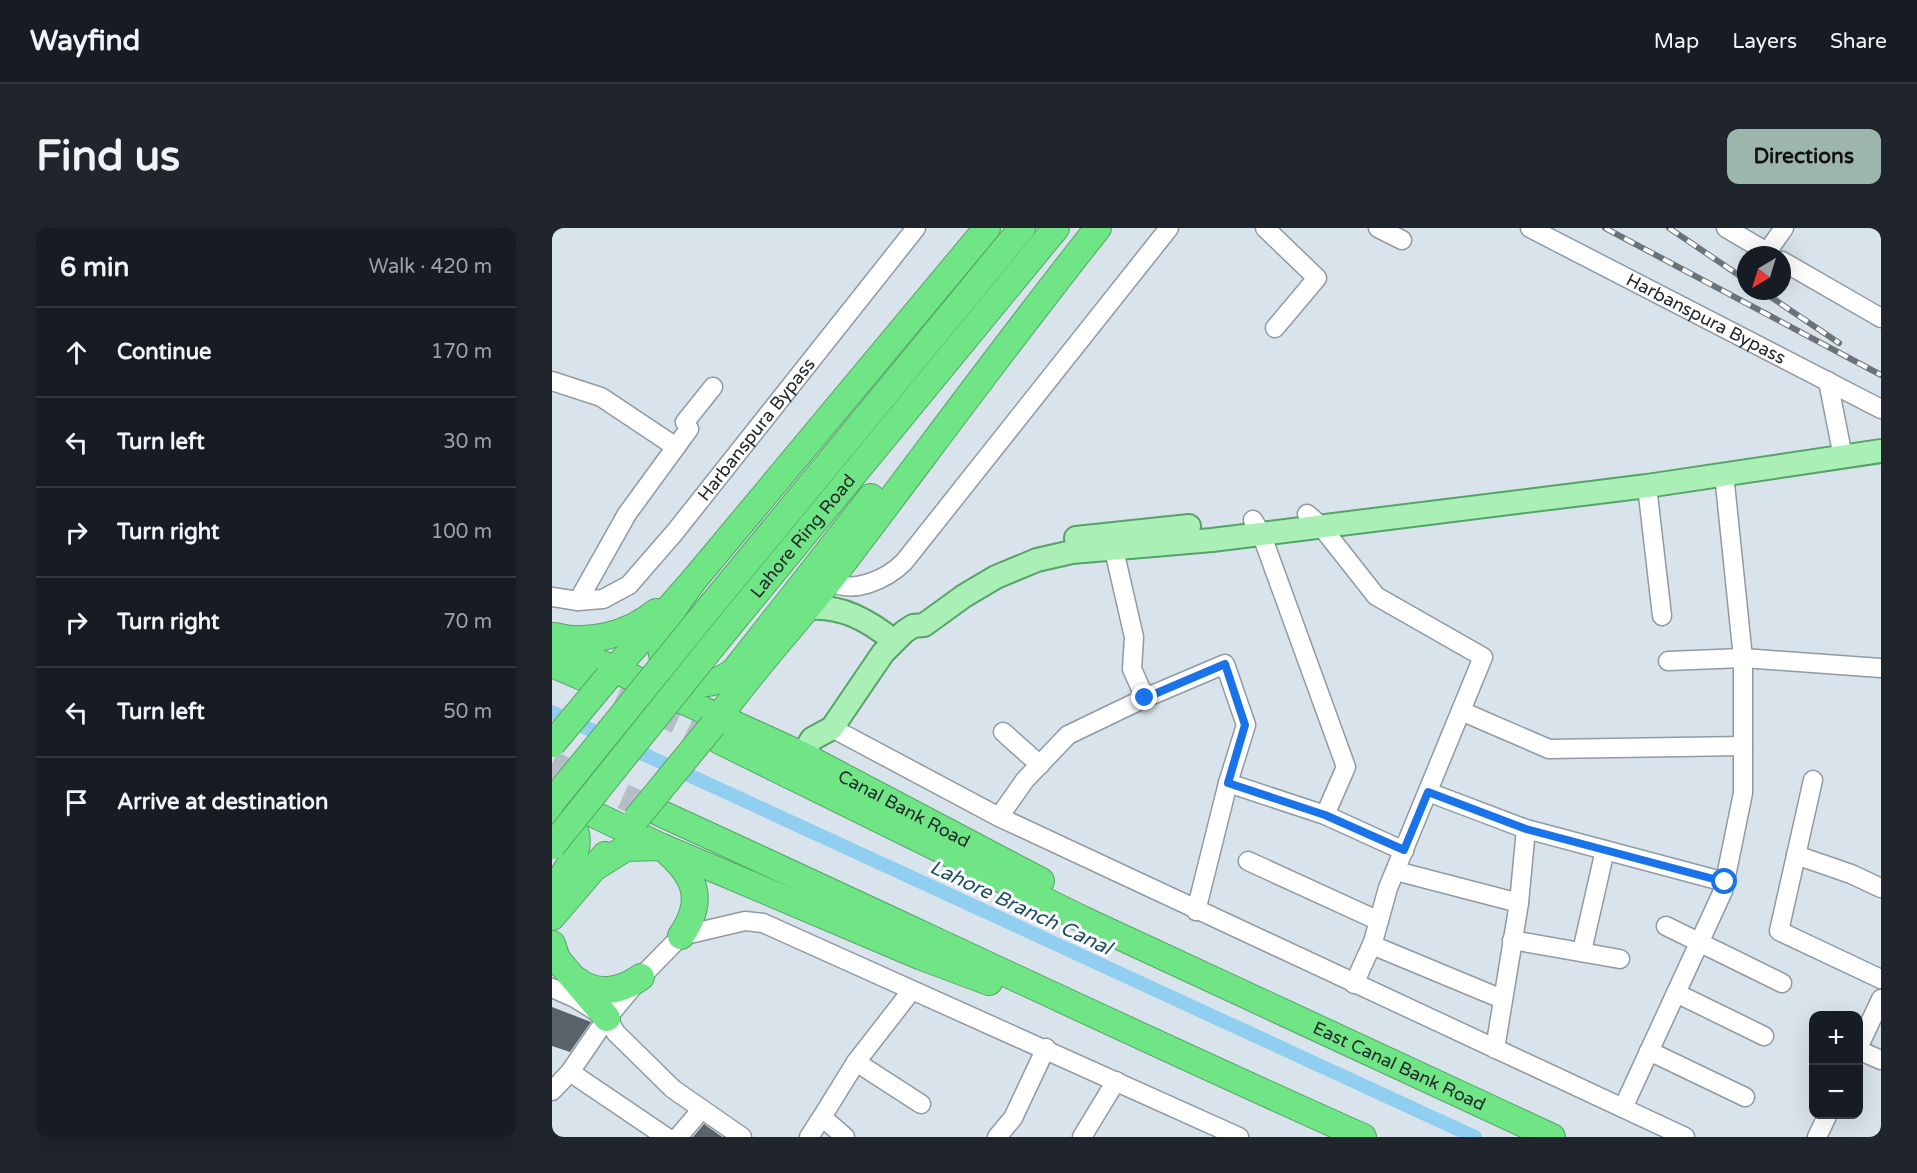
<!DOCTYPE html>
<html lang="en">
<head>
<meta charset="utf-8">
<style>
	:root { --surface:#171b24; --page:#20242c; --text:#f1f3f6; --muted:#9ea1a6; --line:#363941; --accent:#9cb6ad }
	body { margin:0; font-family:"Varela Round",sans-serif; background:var(--page); color:var(--text) }
	.controls { position:absolute; right:18px; bottom:18px; display:grid; overflow:hidden; border-radius:12px; box-shadow:0 6px 24px #0002 }
	.controls button { width:54px; height:54px; display:grid; place-items:center; padding:0; border:0; border-bottom:2px solid var(--line); background:var(--surface); color:var(--text); font:30px sans-serif }
	.compass { position:absolute; left:1185px; top:18px; width:54px; height:54px; border-radius:50%; background:var(--surface); box-shadow:0 6px 24px #0002; rotate:218deg }
	.stop { position:absolute; width:18px; height:18px; margin:-14px; border:4px solid #1a73e8; border-radius:50%; background:#fff }
	.stop.end { background:#1a73e8; border-color:#fff; box-shadow:0 2px 6px #0008 }
	.list { margin:0; padding:0; list-style:none }
	h2 { display:flex; justify-content:space-between; align-items:center; height:78px; margin:0; padding:0 24px; font-size:26px }
	h2 small { font-size:20px; font-weight:400; color:var(--muted) }
	.list li { display:grid; grid-template-columns:39px 1fr auto; gap:18px; align-items:center; box-sizing:border-box; height:90px; padding:0 24px; border-top:2px solid var(--line) }
	.list b { display:block; font-size:22px; white-space:nowrap }
	.list em { font-size:20px; font-style:normal; color:var(--muted) }
	.icon { flex:none; width:33px; height:33px; fill:none; stroke:currentColor; stroke-width:2; stroke-linecap:round; stroke-linejoin:round }
	.map { position:relative; flex:none; width:1329px; height:909px; overflow:hidden; border-radius:12px }
	header { display:flex; align-items:center; gap:36px; box-sizing:border-box; height:84px; padding:0 30px; background:var(--surface); border-bottom:2px solid var(--line) }
	header strong { font-size:28px }
	nav { display:flex; gap:33px; margin-inline-start:auto; font-size:21px }
	.intro { display:flex; align-items:center; justify-content:space-between; box-sizing:border-box; height:144px; padding:0 36px }
	h1 { margin:0; font-size:42px }
	.button { padding:15px 27px; border-radius:12px; background:var(--accent); color:#111; font-size:21px; font-weight:700 }
	main { display:flex; gap:36px; padding:0 36px }
	aside { flex:1; background:var(--surface); border-radius:12px; box-shadow:0 6px 24px #0002 }
	.map>svg:first-child { display:block }
	.lines { fill:none; stroke-linecap:round; stroke-linejoin:round }
	.canal { stroke:#90cfef; stroke-width:14 }
	.building { fill:#5a626a }
	.highway-tunnel { stroke:#b5bec5; stroke-width:26; stroke-dasharray:26 13; stroke-linecap:butt }
	.minor-casing { stroke:#909aa2; stroke-width:21 }
	.major-casing { stroke:#55a366; stroke-width:26 }
	.highway-casing { stroke:#55a366; stroke-width:28 }
	.minor { stroke:#fff; stroke-width:18 }
	.major { stroke:#a9efb6; stroke-width:22 }
	.highway { stroke:#6fe586; stroke-width:26 }
	.rail-casing { stroke:#6c7378; stroke-width:6 }
	.rail { stroke:#fff; stroke-width:4; stroke-dasharray:11; stroke-linecap:butt }
	.highway-bridge-casing { stroke:#55a366; stroke-width:28; stroke-linecap:butt }
	.highway-bridge { stroke:#6fe586; stroke-width:26 }
	.route { stroke:#1a73e8; stroke-width:8 }
	.labels { text-anchor:middle; stroke-width:6; stroke-linejoin:round; paint-order:stroke }
	.street-label { font-size:18px; fill:#24282b; stroke:#fff }
	.water-label { font-size:20px; font-style:italic; fill:#1b4d63; stroke:#fff }
</style>
</head>
<body>
<header>
<strong>Wayfind</strong>
<nav><a>Map</a><a>Layers</a><a>Share</a></nav>
</header>
<div class="intro"><h1>Find us</h1><a class="button">Directions</a></div>
<main>
<aside>
<h2>6 min<small>Walk · 420 m</small></h2>
<ul class="list">
<li><svg class="icon" aria-label="ahead" viewBox="0 0 24 24"><path d="M12 20V5M6 11l6-6 6 6"/></svg><div><b>Continue</b></div><em>170 m</em></li>
<li><svg class="icon" aria-label="left" viewBox="0 0 24 24"><path d="M17 20v-9H6M10 6l-5 5 5 5"/></svg><div><b>Turn left</b></div><em>30 m</em></li>
<li><svg class="icon" aria-label="right" viewBox="0 0 24 24"><path d="M7 20v-9h11M14 6l5 5-5 5"/></svg><div><b>Turn right</b></div><em>100 m</em></li>
<li><svg class="icon" aria-label="right" viewBox="0 0 24 24"><path d="M7 20v-9h11M14 6l5 5-5 5"/></svg><div><b>Turn right</b></div><em>70 m</em></li>
<li><svg class="icon" aria-label="left" viewBox="0 0 24 24"><path d="M17 20v-9H6M10 6l-5 5 5 5"/></svg><div><b>Turn left</b></div><em>50 m</em></li>
<li><svg class="icon" aria-label="arrive" viewBox="0 0 24 24"><path d="M6 21V4h12l-3 4 3 4H6"/></svg><div><b>Arrive at destination</b></div></li>
</ul>
</aside>
<div class="map">
<svg width="1329" height="909" viewBox="0 0 1329 909">
	<rect width="100%" height="100%" fill="#d9e3ec"/>
	<g class="lines">
		<!-- canal -->
		<polyline class="canal" points="0,484 923,909"/>
	</g>
	<!-- building -->
	<g class="building">
		<polygon points="0,779 39,794 18,824 0,818"/>
		<polygon points="152,896 170,909 141,909"/>
	</g>
	<g class="lines">
		<!-- highway-tunnel -->
		<g class="highway-tunnel">
			<polyline points="31,449 168,513"/>
			<polyline points="0,536 108,585"/>
		</g>
		<!-- minor casing -->
		<g class="minor-casing">
			<g id="minor">
				<polyline points="713,0 765,50 723,100"/>
				<polyline points="826,0 850,12"/>
				<path id="s1" d="M 978,0 L 1329,181"/>
				<polyline points="1174,0 1220,27"/>
				<polyline points="1215,24 1232,0"/>
				<polyline points="1230,33 1329,90"/>
				<polyline points="0,153 49,169 124,219"/>
				<polyline points="1276,153 1291,229"/>
				<polyline points="1095,258 1110,388"/>
				<polyline points="755,286 768,297 824,368 931,429 836,660 821,714 802,756"/>
				<polyline points="701,292 709,305 794,539 773,587 852,623"/>
				<polyline points="559,309 582,409 580,441 593,470 673,436 694,497 676,555 773,587"/>
				<path d="M 278,352 C 299,368 335,351 352,334 L 617,0"/>
				<path id="s2" d="M 0,369 L 26,373 L 51,371 L 77,357 L 123,304 L 364,0"/>
				<polyline points="26,373 75,286 137,201 133,194 161,159"/>
				<polyline points="1116,433 1191,430 1329,440"/>
				<polyline points="909,483 997,521 1191,518"/>
				<polyline points="280,500 447,589 1133,909"/>
				<polyline points="451,504 488,537"/>
				<polyline points="1261,552 1227,703 1329,751"/>
				<polyline points="876,564 974,601 1173,654"/>
				<polyline points="447,589 473,552 516,507 593,470"/>
				<polyline points="1244,627 1299,646 1329,660"/>
				<polyline points="696,633 827,693"/>
				<polyline points="844,643 967,675"/>
				<polyline points="644,683 676,555"/>
				<polyline points="1114,698 1230,755"/>
				<polyline points="960,712 1068,731"/>
				<polyline points="820,717 950,771"/>
				<polyline points="1030,723 1053,622"/>
				<polyline points="0,760 23,770 55,790 64,805 121,861 190,909"/>
				<polyline points="1124,765 1212,808"/>
				<polyline points="1306,820 1329,771"/>
				<polyline points="943,821 967,675 974,601"/>
				<polyline points="1306,822 1329,832"/>
				<polyline points="1097,823 1193,869"/>
				<polyline points="304,834 369,876"/>
				<polyline points="18,844 114,909"/>
				<polyline points="0,863 18,844 55,790 89,749 129,708 193,693 211,695 687,909"/>
				<polyline points="1071,880 1171,663 1191,565 1191,430 1172,246"/>
				<polyline points="270,889 304,834 360,762"/>
				<polyline points="126,909 150,881"/>
				<polyline points="257,909 270,889 293,909"/>
				<polyline points="445,909 461,890 494,820"/>
				<polyline points="530,909 564,853"/>
				<polyline points="1265,909 1276,886"/>
			</g>
		</g>
		<!-- major casing -->
		<g class="major-casing">
			<g id="major">
				<polyline points="524,310 637,298"/>
				<path d="M 256,380 C 289,377 316,392 342,413"/>
				<polyline points="250,527 260,511 280,500 331,425 352,404 361,398 372,397 412,368 444,349 485,332 520,324 660,312 1095,258 1329,223"/>
			</g>
		</g>
		<!-- highway casing -->
		<g class="highway-casing">
			<g id="highway">
				<path d="M 141,353 C 129,371 109,393 109,415 C 108,457 155,467 183,442 L 319,269"/>
				<polyline points="144,396 470,0"/>
				<path d="M 3,408 C 37,417 77,406 104,384"/>
				<path id="s3" d="M 167,410 L 504,0"/>
				<path id="s4" d="M 0,413 L 250,527 L 489,653"/>
				<polyline points="0,436 30,449"/>
				<polyline points="56,449 141,353 435,0"/>
				<path d="M 161,497 C 198,444 244,396 284,344 C 371,230 456,113 546,0"/>
				<path id="s5" d="M 168,513 L 530,691 L 1000,909"/>
				<polyline points="0,566 110,619 370,729 437,754"/>
				<path d="M 108,585 C 342,692 575,804 811,909"/>
				<path d="M 42,640 L 74,620 L 110,619 C 142,646 155,670 129,708"/>
				<path d="M 0,661 C 22,635 41,605 3,582"/>
				<polyline points="0,689 53,627"/>
				<polyline points="0,716 5,731 55,790"/>
				<path d="M 23,751 C 45,768 67,764 89,749"/>
			</g>
		</g>
		<!-- minor -->
		<use href="#minor" class="minor"/>
		<!-- major -->
		<use href="#major" class="major"/>
		<!-- highway -->
		<use href="#highway" class="highway"/>
		<!-- rail casing -->
		<g class="rail-casing">
			<g id="rail">
				<polyline points="1053,0 1329,147"/>
				<polyline points="1117,0 1194,52"/>
				<polyline points="1210,63 1287,115"/>
			</g>
		</g>
		<!-- rail -->
		<use href="#rail" class="rail"/>
		<!-- highway-bridge casing -->
		<g class="highway-bridge-casing">
			<g id="highway-bridge">
				<polyline points="0,516 56,449"/>
				<polyline points="0,574 144,396"/>
				<polyline points="84,591 161,497"/>
				<polyline points="0,618 167,410"/>
			</g>
		</g>
		<!-- highway-bridge -->
		<use href="#highway-bridge" class="highway-bridge"/>
	</g>
	<g class="lines">
		<!-- route -->
		<polyline class="route" points="593,470 673,436 693,497 676,555 773,587 852,622 876,564 974,601 1173,654"/>
	</g>
	<g class="labels">
		<!-- street labels -->
		<g class="street-label">
			<text dy="6" stroke="none"><textPath href="#s1" startOffset="198">Harbanspura Bypass</textPath></text>
			<text dy="6" stroke="none"><textPath href="#s2" startOffset="282">Harbanspura Bypass</textPath></text>
			<text dy="6" stroke="none"><textPath href="#s3" startOffset="132">Lahore Ring Road</textPath></text>
			<text dy="6" stroke="none"><textPath href="#s4" startOffset="390">Canal Bank Road</textPath></text>
			<text dy="6" stroke="none"><textPath href="#s5" startOffset="753">East Canal Bank Road</textPath></text>
		</g>
		<!-- water labels -->
		<g class="water-label">
			<text transform="translate(469 679) rotate(25)" y="7">Lahore Branch Canal</text>
		</g>
	</g>
</svg>
<div class="controls">
<button>+</button>
<button>−</button>
</div>
<svg class="compass" viewBox="-18 -18 36 36"><path d="M0-13l5 13h-10z" fill="#e53935"/><path d="M0 13l5-13h-10z" fill="#9ea1a6"/></svg>
<div class="stop" style="left:1173px;top:654px"></div>
<div class="stop end" style="left:593px;top:470px"></div>
</div>
</main>
</body>
</html>
